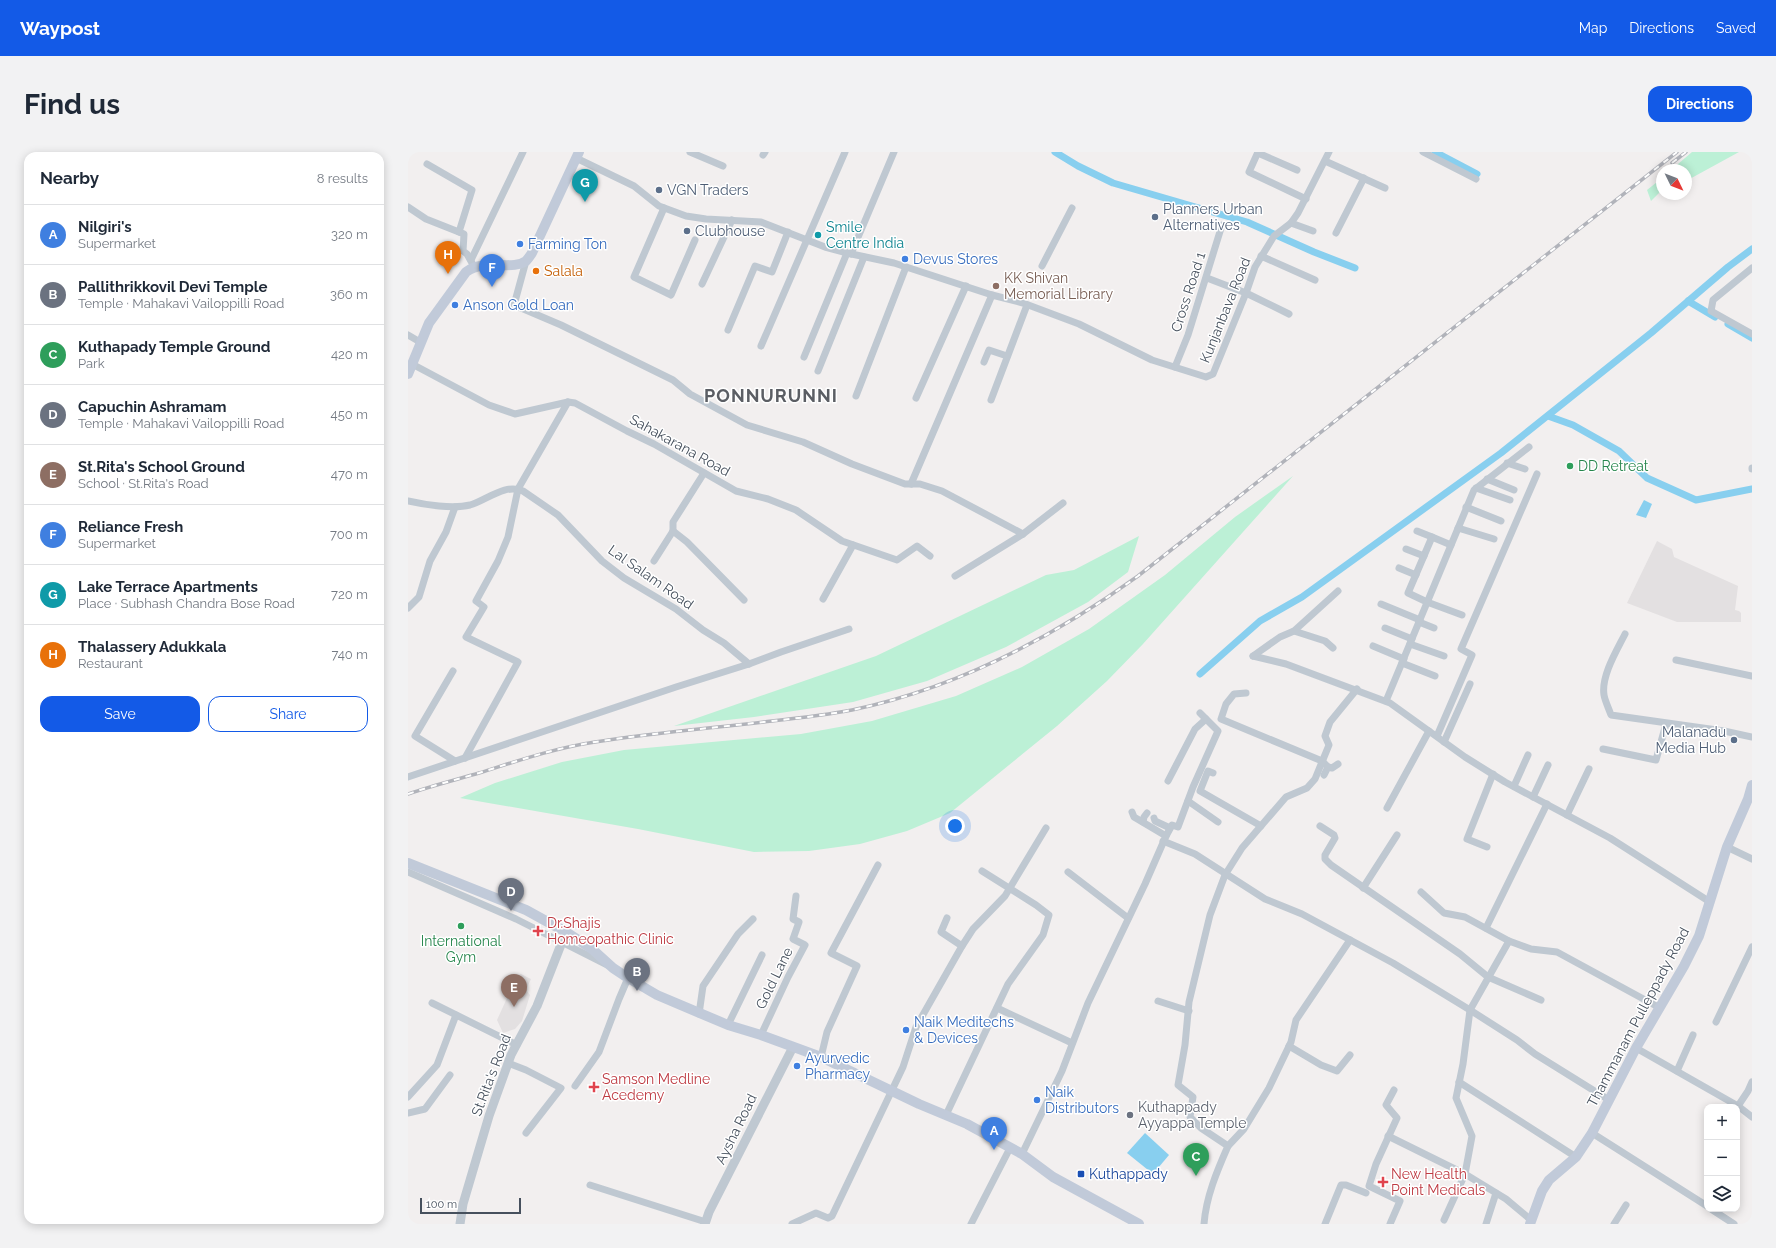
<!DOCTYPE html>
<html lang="en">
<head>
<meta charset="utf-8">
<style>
	:root { --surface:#fff; --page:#f2f2f3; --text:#1f2937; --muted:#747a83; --line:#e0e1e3; --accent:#135ae7 }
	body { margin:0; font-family:Raleway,sans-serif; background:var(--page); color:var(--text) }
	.controls { position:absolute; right:12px; bottom:12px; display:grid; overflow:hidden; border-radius:8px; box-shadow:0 2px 10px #0003 }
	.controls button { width:36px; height:36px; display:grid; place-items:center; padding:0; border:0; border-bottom:1px solid var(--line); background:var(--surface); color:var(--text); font:20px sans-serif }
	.compass { position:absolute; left:1248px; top:12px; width:36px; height:36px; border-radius:50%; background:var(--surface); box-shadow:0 2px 10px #0003; rotate:133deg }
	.scale { position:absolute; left:12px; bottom:10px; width:101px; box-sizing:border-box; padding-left:4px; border:2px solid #46505d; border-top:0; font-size:11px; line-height:14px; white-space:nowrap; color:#46505d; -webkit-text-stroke:3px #fff; paint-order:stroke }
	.you { position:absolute; left:547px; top:674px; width:14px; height:14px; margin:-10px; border:3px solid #fff; border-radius:50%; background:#1a73e8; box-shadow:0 0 0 6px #1a73e833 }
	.badge { display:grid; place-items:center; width:26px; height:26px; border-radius:50%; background:var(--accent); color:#fff; font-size:13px; font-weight:700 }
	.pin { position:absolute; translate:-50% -33px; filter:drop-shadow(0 1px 2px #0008) }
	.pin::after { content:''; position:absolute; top:21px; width:14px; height:12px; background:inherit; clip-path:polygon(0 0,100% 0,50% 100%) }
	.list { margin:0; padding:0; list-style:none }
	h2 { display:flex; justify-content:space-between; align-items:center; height:52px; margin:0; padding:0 16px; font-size:17px }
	h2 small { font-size:13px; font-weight:400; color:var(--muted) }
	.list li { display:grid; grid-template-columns:26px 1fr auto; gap:12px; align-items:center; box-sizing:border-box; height:60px; padding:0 16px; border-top:1px solid var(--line) }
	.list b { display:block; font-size:15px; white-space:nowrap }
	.list p { margin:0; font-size:13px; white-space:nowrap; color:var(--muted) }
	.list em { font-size:13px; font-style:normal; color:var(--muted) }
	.actions { display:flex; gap:8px; padding:12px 16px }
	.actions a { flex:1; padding:9px 0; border:1px solid var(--accent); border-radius:12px; text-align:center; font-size:14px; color:var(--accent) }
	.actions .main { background:var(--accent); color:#fff }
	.icon { flex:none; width:22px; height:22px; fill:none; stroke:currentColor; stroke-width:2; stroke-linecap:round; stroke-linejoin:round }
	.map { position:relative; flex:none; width:1344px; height:1072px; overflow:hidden; border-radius:12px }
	header { display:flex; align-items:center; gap:24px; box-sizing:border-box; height:56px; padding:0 20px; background:var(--accent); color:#fff }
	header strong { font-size:19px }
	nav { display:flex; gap:22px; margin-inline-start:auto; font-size:14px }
	.intro { display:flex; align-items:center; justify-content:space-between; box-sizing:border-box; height:96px; padding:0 24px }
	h1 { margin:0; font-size:28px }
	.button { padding:10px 18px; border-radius:12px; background:var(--accent); color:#fff; font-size:14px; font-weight:700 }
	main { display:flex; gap:24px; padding:0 24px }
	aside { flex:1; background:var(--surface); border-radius:12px; box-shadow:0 2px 10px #0003 }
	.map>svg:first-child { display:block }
	.education { fill:#e3e0e1 }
	.green { fill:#bcf0d6 }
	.water { fill:#88cfef }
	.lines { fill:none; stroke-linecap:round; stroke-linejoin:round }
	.canal { stroke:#88cfef; stroke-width:7 }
	.minor { stroke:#bfc8d1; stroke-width:7 }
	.tertiary { stroke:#bfc8d1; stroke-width:9 }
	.secondary { stroke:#c1cad9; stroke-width:10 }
	.rail-casing { stroke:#b1b3ba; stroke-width:3.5 }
	.rail { stroke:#fff; stroke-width:2; stroke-dasharray:6; stroke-linecap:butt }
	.service-dot { fill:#5c6f8a; stroke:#fff; stroke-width:1.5 }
	.culture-dot { fill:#0f9aa8; stroke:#fff; stroke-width:1.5 }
	.shop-dot { fill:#3f7fe0; stroke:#fff; stroke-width:1.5 }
	.food-dot { fill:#e8710a; stroke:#fff; stroke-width:1.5 }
	.education-dot { fill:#8d6e63; stroke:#fff; stroke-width:1.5 }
	.leisure-dot { fill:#2e9e5b; stroke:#fff; stroke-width:1.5 }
	.health-dot { fill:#e0444e; stroke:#fff; stroke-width:1.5 }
	.worship-dot { fill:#6b7280; stroke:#fff; stroke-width:1.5 }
	.transit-dot { fill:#1a4fb4; stroke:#fff; stroke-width:1.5 }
	.labels { text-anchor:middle; stroke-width:3; stroke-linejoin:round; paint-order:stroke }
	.service-label { font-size:14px; fill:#4e5e75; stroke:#fff; text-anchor:start }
	.culture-label { font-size:14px; fill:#0d838f; stroke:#fff; text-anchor:start }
	.shop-label { font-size:14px; fill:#366cbe; stroke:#fff; text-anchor:start }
	.food-label { font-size:14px; fill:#c56008; stroke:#fff; text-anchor:start }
	.education-label { font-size:14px; fill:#785e54; stroke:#fff; text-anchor:start }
	.street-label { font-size:14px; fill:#46505d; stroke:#fff }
	.leisure-label { font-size:14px; fill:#27864d; stroke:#fff; text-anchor:start }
	.health-label { font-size:14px; fill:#be3a42; stroke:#fff; text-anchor:start }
	.worship-label { font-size:14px; fill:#5b616d; stroke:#fff; text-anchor:start }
	.transit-label { font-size:14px; fill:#164399; stroke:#fff; text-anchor:start }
	.district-label { font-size:18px; font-weight:bold; letter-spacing:1px; fill:#5b5e64; stroke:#fff }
</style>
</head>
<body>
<header>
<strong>Waypost</strong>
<nav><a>Map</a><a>Directions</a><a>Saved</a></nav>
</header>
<div class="intro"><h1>Find us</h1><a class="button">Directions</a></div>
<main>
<aside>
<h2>Nearby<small>8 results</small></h2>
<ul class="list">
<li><span class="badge" style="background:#3f7fe0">A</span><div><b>Nilgiri's</b><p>Supermarket</p></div><em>320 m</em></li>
<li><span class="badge" style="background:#6b7280">B</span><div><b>Pallithrikkovil Devi Temple</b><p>Temple · Mahakavi Vailoppilli Road</p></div><em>360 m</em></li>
<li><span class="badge" style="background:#2e9e5b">C</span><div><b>Kuthapady Temple Ground</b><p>Park</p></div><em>420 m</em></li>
<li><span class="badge" style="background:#6b7280">D</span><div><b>Capuchin Ashramam</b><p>Temple · Mahakavi Vailoppilli Road</p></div><em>450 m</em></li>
<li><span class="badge" style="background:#8d6e63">E</span><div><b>St.Rita's School Ground</b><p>School · St.Rita's Road</p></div><em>470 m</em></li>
<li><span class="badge" style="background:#3f7fe0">F</span><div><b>Reliance Fresh</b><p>Supermarket</p></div><em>700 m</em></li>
<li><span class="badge" style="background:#0f9aa8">G</span><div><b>Lake Terrace Apartments</b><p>Place · Subhash Chandra Bose Road</p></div><em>720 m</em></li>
<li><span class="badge" style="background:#e8710a">H</span><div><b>Thalassery Adukkala</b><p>Restaurant</p></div><em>740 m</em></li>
</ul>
<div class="actions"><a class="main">Save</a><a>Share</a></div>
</aside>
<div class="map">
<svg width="1344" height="1072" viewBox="0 0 1344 1072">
	<rect width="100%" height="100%" fill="#f2efef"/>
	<!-- education -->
	<g class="education">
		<polygon points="1249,389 1264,397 1266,405 1330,434 1327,458 1331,459 1333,461 1333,470 1269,470 1219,451"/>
		<polygon points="113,822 123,827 118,838 122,843 114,869 107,877 95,881 89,868 104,835 102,831 105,825"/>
	</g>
	<!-- green -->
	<g class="green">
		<polygon points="1284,0 1331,0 1278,29 1278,18 1263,18"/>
		<polygon points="1254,26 1254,38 1243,49 1239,38"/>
		<polygon points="885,324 735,492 699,529 649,574 542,661 499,679 452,692 401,699 346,700 230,677 52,646 87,631 154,610 216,598 393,582 464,569 548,544 614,515 681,477 757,423 827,365"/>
		<polygon points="731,384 720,420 680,450 598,495 519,529 445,550 346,565 266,574 468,504 638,423 666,418"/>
	</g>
	<!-- water -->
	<g class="water">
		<polygon points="1236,348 1244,352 1238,366 1228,363"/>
		<polygon points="737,981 761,1003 745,1022 719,1001"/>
	</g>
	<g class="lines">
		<!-- canal -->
		<g class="canal">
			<polyline points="647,0 670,14 705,31 839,70 906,100 947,116"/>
			<polyline points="1027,0 1069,22"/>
			<polyline points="1280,149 1307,165"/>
			<polyline points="1320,172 1344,186"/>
			<polyline points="1140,264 1165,273 1211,299 1239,326 1288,348 1344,337"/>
			<polyline points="792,522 852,469 894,445 1093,301 1243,181 1320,115 1344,97"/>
		</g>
		<!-- minor -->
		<g class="minor">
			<polyline points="282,0 315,14"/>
			<polyline points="850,0 841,20 898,47"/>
			<polyline points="1015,0 1068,27"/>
			<polyline points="850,1 889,18"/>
			<polyline points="355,3 357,0"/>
			<polyline points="168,6 226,34 251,54 278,64 298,67 353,70 417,95 439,101 486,111 584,143 615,151 671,172 744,208 798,225 805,222 838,141 847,115 866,84 883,71 890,61 921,0"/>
			<polyline points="917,9 977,36"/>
			<polyline points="19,12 64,38 51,80"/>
			<polyline points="0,55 18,67 56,82 55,99 59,102 64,111"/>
			<polyline points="256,56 226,125 263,143 287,88"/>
			<polyline points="883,71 905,79"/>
			<polyline points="928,81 956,26"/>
			<polyline points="443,102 486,0"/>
			<polyline points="853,104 907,128"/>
			<polyline points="63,108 115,0"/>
			<polyline points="118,109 106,153 153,173 265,228 282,242 339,273 395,290 444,312 497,332 512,332 534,339 615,382"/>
			<polyline points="634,114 664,56"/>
			<polyline points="1344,116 1305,148 1303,159 1344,182"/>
			<polyline points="799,126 838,141 881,162"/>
			<polyline points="294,132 324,68"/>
			<polyline points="320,178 347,114 364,120 380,80"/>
			<polyline points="0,183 12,190"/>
			<polyline points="353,194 437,0"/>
			<polyline points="396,205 439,101"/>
			<polyline points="576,210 581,198 599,204"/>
			<polyline points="4,212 81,253 107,262 160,250 167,251 219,279 246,292 328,339 360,347 388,358 434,389 489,408 509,394 522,404"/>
			<polyline points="767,215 780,183 814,73"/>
			<polyline points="410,219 456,105"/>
			<polyline points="448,244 498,115"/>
			<polyline points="508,246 558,134"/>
			<polyline points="583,248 619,153"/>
			<polyline points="1099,311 1117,317"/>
			<polyline points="1344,317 1344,316"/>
			<polyline points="1079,327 1106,338"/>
			<polyline points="503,332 584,143"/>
			<polyline points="1068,336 1102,348"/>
			<path d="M 0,349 C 17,353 45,357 62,353 C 79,348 97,331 115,339 L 150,363 L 194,409 L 216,426 L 268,457 L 295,478 L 316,491 L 341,512"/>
			<polyline points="1058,355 1093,369"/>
			<polyline points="1050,376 1086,387"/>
			<polyline points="265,379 279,390 336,448"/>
			<polyline points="1009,379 1024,385"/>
			<polyline points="1043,393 1024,385 1000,441 1019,450 1054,463"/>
			<polyline points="998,397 1016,404"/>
			<polyline points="246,409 265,379 265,370 296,321"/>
			<polyline points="991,416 1008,423"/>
			<polyline points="547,424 615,382 655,351"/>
			<polyline points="415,447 445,393"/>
			<polyline points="973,452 1012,468"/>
			<polyline points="0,456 11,445 22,409 38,380 47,355"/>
			<polyline points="1011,470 1026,476"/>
			<polyline points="977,476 1004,487"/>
			<polyline points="886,479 917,489 925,496"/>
			<path d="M 1217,482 C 1209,498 1193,524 1196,543 C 1197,549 1201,557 1203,563 L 1316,579 L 1344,585"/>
			<polyline points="1002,492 1036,504"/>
			<polyline points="965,494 996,507"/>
			<polyline points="845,504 878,512 982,551 1057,605 1097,630 1202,686 1302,750"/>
			<polyline points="845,504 872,485 886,479 930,439"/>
			<polyline points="1268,508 1344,524"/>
			<polyline points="994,511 1027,524"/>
			<polyline points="45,519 7,584 47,609"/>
			<polyline points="838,541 826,542 818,552 813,567 914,609 920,615 916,623"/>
			<polyline points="978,549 1066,338 1121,295"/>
			<polyline points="1029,584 1064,503 1053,497 1129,322"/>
			<polyline points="1036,590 1062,532"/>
			<polyline points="1195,597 1248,608 1258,572"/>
			<polyline points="57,606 110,510 58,485 76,455 68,449 90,409 100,385 110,337 160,250"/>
			<polyline points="920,615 924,616 930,612"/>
			<polyline points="805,621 800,619 792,639 853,674"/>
			<polyline points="0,625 268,535 341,512 373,500 441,477"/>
			<polyline points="760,629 787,577 798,567"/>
			<polyline points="1106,634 1120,603"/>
			<polyline points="1125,645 1140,613"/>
			<polyline points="780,649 810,670"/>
			<polyline points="979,656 1021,579"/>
			<polyline points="1159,663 1181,617"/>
			<polyline points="746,666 747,669 762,676"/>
			<polyline points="735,670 736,665 739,661"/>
			<polyline points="912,674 926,683 927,686 917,703 917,707 923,713 1052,802 1080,825 1133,848"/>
			<polyline points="758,684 764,673 770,675 785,635 810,579 792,561"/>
			<polyline points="755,689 787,702 857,747 894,762 985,811 1062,858 1109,888 1127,902 1201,948"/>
			<polyline points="1079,695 1059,687 1085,622"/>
			<polyline points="1319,695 1344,707"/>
			<polyline points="0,720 108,767 199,813"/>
			<polyline points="660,720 720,766"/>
			<polyline points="955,736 989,683"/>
			<polyline points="1013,740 1036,761 1057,765 1101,789"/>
			<polyline points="1078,776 1139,652"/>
			<polyline points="554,794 565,777 597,744 638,676"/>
			<polyline points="750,849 781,859"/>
			<polyline points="24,851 109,893"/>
			<polyline points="589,856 664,891"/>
			<polyline points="291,862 295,834 330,782 345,767"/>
			<polyline points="1308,870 1344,795"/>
			<polyline points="320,873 354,803"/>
			<polyline points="353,883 380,825 397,793 385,787 391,770 385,767 388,744"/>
			<polyline points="881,894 913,913 929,919 942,903"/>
			<polyline points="1228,896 1330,954 1344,965"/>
			<polyline points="413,905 419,880 449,814 423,801 470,713"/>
			<polyline points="100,911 118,918 153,936 118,981"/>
			<polyline points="1269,919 1285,883"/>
			<polyline points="1051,930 1168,1005"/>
			<polyline points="167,934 191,900 211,847 220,826"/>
			<polyline points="0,945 29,913 48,863"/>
			<polyline points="1330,954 1340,939 1344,930"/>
			<polyline points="0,961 17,957 42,923"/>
			<polyline points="538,963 600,832 635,783 641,763 628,753 574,719"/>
			<polyline points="1184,981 1299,1054"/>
			<polyline points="980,984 1057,1022 1064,984 1048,946 1055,912 1062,858 1101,789 1123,797 1149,800 1252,856"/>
			<polyline points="820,994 836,977 861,936 883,890 888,868 942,788"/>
			<polyline points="614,1002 654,919 680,851 737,732 758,684 726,665 724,660"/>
			<polyline points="182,1033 298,1070"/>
			<polyline points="1303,1057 1326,1072"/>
			<polyline points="1036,1068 1057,1022 1098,1047 1123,1068"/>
			<polyline points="384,1072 408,1061 420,1066 424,1064 495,915 508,875 554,794 533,780 539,766"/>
			<polyline points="563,1072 602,996"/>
			<path d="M 796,1072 C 798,1045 809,1019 820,994 L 793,976 L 782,965 L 785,945 L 770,933 L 777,893 L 781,850 L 802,763 L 817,723 L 834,696 L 878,645 L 899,636 L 907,627 L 921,593 L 917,584 L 922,570 L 949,537"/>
			<polyline points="917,1072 933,1033 938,1033 958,1041"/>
			<polyline points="982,1072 992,1049 961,1034 968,1012 989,966 978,953 986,938"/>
			<polyline points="1078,1072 1088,1041"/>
			<polyline points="1206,1072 1218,1053"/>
		</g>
		<!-- tertiary -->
		<g class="tertiary">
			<polyline points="52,1072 55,1052 81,964 103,903 129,854 154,790"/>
			<polyline points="297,1072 301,1060 385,895"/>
		</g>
		<!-- secondary -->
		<g class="secondary">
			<path d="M 0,222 L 21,171 L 58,120 C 77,106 104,119 118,109 C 120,107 122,104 124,101 L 171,0"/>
			<polyline points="0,711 118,758 158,780 184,797 205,816 220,826 249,843 320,873 353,883 413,905 511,952 559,972 614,1002 645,1025 731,1072"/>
			<polyline points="1122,1072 1134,1039 1141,1028 1168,1005 1184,981 1228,896 1276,814 1291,784 1319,695 1340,647 1344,633"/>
		</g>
		<!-- rail casing -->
		<g class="rail-casing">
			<g id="rail">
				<polyline points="1264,11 1278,0"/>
				<path d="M 0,642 C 23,634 47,628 71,621 C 109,609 147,596 187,590 C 245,581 305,576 364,569 C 391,566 418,563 444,558 C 549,536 644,486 730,424 L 1269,0"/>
			</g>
		</g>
		<!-- rail -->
		<use href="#rail" class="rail"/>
	</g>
	<!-- markers -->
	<g class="service-dot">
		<circle cx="251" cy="38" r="4"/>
		<circle cx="747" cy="65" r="4"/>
		<circle cx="279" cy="79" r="4"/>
		<circle cx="1326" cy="588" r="4"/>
	</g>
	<circle class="culture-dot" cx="410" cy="83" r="4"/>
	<g class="shop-dot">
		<circle cx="112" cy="92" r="4"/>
		<circle cx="497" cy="107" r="4"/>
		<circle cx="47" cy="153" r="4"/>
		<circle cx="498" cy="878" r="4"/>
		<circle cx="389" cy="914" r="4"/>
		<circle cx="629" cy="948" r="4"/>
	</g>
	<circle class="food-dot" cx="128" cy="119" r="4"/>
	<circle class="education-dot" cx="588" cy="134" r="4"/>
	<g class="leisure-dot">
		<circle cx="1162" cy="314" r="4"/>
		<circle cx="53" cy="774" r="4"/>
	</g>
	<g class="health-dot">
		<path d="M128 773h4v4h4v4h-4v4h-4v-4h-4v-4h4z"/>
		<path d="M184 929h4v4h4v4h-4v4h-4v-4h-4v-4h4z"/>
		<path d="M973 1024h4v4h4v4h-4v4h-4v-4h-4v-4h4z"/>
	</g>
	<circle class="worship-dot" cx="722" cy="963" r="4"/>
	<rect class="transit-dot" x="669" y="1018" width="8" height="8" rx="2"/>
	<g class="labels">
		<!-- service labels -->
		<g class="service-label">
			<text x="259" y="43">VGN Traders</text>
			<text x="755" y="62">Planners Urban<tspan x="755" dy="16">Alternatives</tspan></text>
			<text x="287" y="84">Clubhouse</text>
			<text x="1318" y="585" text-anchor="end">Malanadu<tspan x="1318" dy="16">Media Hub</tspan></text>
		</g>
		<!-- culture labels -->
		<g class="culture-label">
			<text x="418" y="80">Smile<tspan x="418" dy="16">Centre India</tspan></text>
		</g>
		<!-- shop labels -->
		<g class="shop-label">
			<text x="120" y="97">Farming Ton</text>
			<text x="505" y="112">Devus Stores</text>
			<text x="55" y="158">Anson Gold Loan</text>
			<text x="506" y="875">Naik Meditechs<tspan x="506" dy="16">&amp; Devices</tspan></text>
			<text x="397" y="911">Ayurvedic<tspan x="397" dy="16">Pharmacy</tspan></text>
			<text x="637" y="945">Naik<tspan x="637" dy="16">Distributors</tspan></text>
		</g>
		<!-- food labels -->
		<g class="food-label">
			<text x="136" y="124">Salala</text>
		</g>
		<!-- education labels -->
		<g class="education-label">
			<text x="596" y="131">KK Shivan<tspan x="596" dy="16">Memorial Library</tspan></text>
		</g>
		<!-- street labels -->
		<g class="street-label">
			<text transform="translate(780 140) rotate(-72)" y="5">Cross Road 1</text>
			<text transform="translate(817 158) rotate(-68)" y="5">Kunjanbava Road</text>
			<text transform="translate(272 293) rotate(29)" y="5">Sahakarana Road</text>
			<text transform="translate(243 425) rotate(35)" y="5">Lal Salam Road</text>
			<text transform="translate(366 826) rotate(-64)" y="5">Gold Lane</text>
			<text transform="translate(1230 865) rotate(-62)" y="5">Thammanam Pulleppady Road</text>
			<text transform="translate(83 923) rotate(-69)" y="5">St.Rita's Road</text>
			<text transform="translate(328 977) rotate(-64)" y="5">Aysha Road</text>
		</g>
		<!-- leisure labels -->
		<g class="leisure-label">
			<text x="1170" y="319">DD Retreat</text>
			<text x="53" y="794" text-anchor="middle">International<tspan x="53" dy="16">Gym</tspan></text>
		</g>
		<!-- health labels -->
		<g class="health-label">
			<text x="139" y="776">Dr.Shajis<tspan x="139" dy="16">Homeopathic Clinic</tspan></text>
			<text x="194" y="932">Samson Medline<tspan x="194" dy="16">Acedemy</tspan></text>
			<text x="983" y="1027">New Health<tspan x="983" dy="16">Point Medicals</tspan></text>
		</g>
		<!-- worship labels -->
		<g class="worship-label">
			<text x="730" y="960">Kuthappady<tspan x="730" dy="16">Ayyappa Temple</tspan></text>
		</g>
		<!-- transit labels -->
		<g class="transit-label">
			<text x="681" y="1027">Kuthappady</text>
		</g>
		<!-- district labels -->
		<g class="district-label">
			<text x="363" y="250">PONNURUNNI</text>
		</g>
	</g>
</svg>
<div class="controls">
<button>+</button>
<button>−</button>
<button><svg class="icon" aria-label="layers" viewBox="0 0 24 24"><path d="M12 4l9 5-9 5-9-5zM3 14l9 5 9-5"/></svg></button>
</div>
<svg class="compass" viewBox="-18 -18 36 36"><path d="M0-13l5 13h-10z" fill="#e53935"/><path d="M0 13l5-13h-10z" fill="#747a83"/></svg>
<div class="scale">100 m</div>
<div class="you"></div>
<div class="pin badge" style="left:586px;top:998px;background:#3f7fe0">A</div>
<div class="pin badge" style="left:229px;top:839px;background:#6b7280">B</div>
<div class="pin badge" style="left:788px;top:1024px;background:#2e9e5b">C</div>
<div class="pin badge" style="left:103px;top:759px;background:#6b7280">D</div>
<div class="pin badge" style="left:106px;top:855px;background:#8d6e63">E</div>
<div class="pin badge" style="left:84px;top:135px;background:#3f7fe0">F</div>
<div class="pin badge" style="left:177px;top:50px;background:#0f9aa8">G</div>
<div class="pin badge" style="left:40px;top:122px;background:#e8710a">H</div>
</div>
</main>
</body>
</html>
